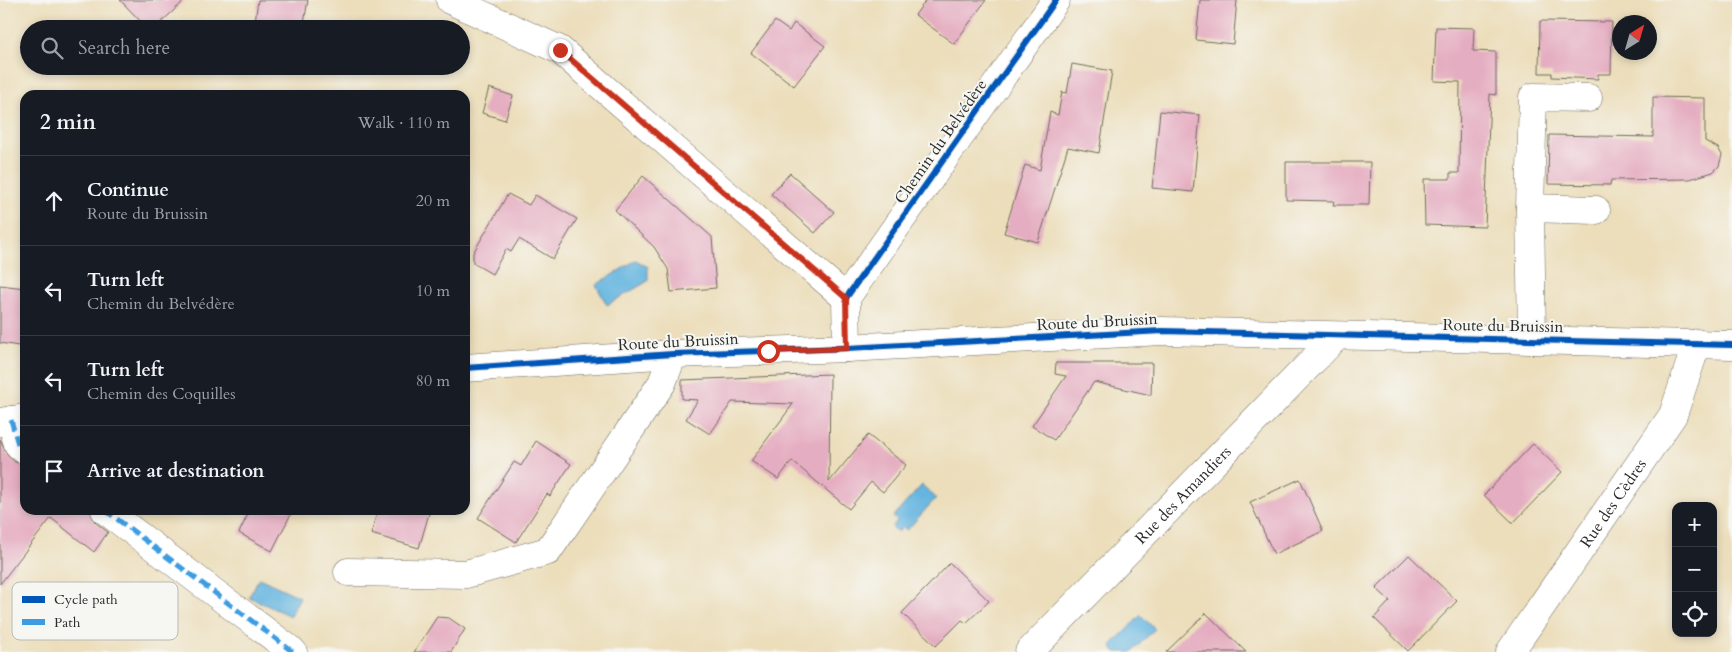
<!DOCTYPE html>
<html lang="en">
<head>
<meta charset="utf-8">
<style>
	:root { --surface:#171b24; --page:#242831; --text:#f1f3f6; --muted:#9ea1a6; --line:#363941 }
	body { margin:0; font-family:Cardo,serif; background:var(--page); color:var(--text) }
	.controls { position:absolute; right:15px; bottom:15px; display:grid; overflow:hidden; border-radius:10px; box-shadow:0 2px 8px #0003 }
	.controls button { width:45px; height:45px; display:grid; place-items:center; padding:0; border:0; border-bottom:1px solid var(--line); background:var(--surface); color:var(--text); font:25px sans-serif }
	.compass { position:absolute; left:1612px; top:15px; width:45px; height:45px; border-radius:50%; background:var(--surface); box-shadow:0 2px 8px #0003; rotate:37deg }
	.stop { position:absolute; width:15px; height:15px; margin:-11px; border:4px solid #c8321e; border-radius:50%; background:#fff }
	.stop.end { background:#c8321e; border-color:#fff; box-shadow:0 1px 5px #0008 }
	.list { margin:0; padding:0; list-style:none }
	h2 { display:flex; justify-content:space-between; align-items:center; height:65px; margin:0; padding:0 20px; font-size:21px }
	h2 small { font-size:16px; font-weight:400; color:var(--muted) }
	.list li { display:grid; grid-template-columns:32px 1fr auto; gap:15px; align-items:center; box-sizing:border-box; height:90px; padding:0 20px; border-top:1px solid var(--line) }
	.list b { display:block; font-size:19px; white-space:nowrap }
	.list p { margin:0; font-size:16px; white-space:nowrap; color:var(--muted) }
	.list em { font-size:16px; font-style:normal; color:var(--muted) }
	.icon { flex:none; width:28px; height:28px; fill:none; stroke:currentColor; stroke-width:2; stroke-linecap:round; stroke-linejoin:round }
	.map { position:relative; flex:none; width:1732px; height:652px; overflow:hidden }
	.search { position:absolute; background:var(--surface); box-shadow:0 2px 8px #0003; left:20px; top:20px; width:450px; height:55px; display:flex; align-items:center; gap:12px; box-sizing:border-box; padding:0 18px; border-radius:28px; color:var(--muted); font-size:19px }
	.panel { position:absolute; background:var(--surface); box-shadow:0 2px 8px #0003; left:20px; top:90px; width:450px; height:425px; border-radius:15px }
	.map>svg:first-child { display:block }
	.water { fill:#65b5e0; stroke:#487086 }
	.building { fill:#e5adc1 }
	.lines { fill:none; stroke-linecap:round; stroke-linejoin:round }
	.pedestrian-casing { stroke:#6f6a5d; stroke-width:29 }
	.minor-casing { stroke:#6f6a5d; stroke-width:29 }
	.tertiary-casing { stroke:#6f6a5d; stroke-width:29 }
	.pedestrian { stroke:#fff; stroke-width:28 }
	.minor { stroke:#fff; stroke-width:28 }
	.tertiary { stroke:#fff; stroke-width:28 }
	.quiet { stroke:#3d9ce1; stroke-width:5; stroke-dasharray:10 5; stroke-linecap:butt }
	.cycleway-casing { stroke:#f6f6f2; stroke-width:9 }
	.cycleway { stroke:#0057b8; stroke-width:6 }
	.route { stroke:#c8321e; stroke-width:6 }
	.labels { text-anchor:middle; stroke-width:4; stroke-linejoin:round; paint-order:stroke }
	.street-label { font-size:16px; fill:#2b2b2b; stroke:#f6f6f2 }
	.key { fill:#f6f6f2; stroke:#b9b9b6; stroke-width:1 }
	.key-label { font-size:14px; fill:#2b2b2b }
</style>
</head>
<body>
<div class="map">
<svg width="1732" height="652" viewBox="0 0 1732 652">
	<rect width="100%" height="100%" fill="#f6f6f2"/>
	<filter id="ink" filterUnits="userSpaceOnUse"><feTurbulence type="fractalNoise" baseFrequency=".02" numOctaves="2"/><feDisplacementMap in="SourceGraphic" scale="10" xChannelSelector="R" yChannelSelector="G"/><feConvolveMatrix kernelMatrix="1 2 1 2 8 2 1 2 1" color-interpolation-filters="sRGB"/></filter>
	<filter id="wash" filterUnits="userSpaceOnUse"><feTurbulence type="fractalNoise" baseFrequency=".0096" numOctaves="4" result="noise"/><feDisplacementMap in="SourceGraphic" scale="20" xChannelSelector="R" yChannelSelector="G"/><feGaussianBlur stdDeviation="1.12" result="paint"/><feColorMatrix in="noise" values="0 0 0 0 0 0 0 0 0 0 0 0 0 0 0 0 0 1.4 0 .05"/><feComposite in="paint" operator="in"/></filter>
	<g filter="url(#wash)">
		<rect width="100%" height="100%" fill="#ecdebb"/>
		<!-- water -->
		<g class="water">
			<polygon points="636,260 648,267 648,281 607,305 596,285"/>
			<polygon points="922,485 936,498 907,530 903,527 898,532 892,527 897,521 893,517"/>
			<polygon points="259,578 300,597 290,616 249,597"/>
			<polygon points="1141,615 1155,629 1132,652 1116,652 1110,646"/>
		</g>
		<g id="blocks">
			<!-- building -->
			<g class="building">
				<polygon points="120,0 185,0 154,29 148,29"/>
				<polygon points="258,0 308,0 303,29 254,29"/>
				<polygon points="926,0 986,0 954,44 915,15"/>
				<polygon points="1200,0 1237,0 1233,44 1196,40"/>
				<polygon points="775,21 789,31 794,23 825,46 794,86 751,53"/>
				<polygon points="1540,21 1612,22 1611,74 1598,74 1598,79 1552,77 1552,73 1539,73"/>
				<polygon points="1436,27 1474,28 1473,51 1496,52 1496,95 1490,94 1485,227 1425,225 1424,179 1450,179 1450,173 1459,173 1460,82 1434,81"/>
				<polygon points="1072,64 1112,71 1099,153 1068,147 1038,242 1004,233 1025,165 1040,170 1050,112 1058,115 1062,92 1067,93"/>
				<polygon points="489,88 513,96 505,120 482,113"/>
				<polygon points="1653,97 1705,98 1705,141 1718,148 1722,155 1719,166 1713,172 1690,179 1611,180 1610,185 1548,184 1549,135 1653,137"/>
				<polygon points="1160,111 1200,115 1193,192 1152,188"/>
				<polygon points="1286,162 1370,162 1369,205 1333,205 1334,201 1286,200"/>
				<polygon points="790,173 834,212 815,233 771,194"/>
				<polygon points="643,176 712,237 716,288 671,292 668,269 654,247 615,210"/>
				<polygon points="508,194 529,205 535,195 577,219 553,259 519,239 511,252 506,249 492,274 473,263 473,253"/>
				<polygon points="0,285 25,288 25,347 0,343"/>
				<polygon points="1056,363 1152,363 1151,395 1094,382 1054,440 1032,426 1066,376 1055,374"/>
				<polygon points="830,374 829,482 868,435 906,465 883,492 871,482 849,509 792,461 778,479 751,461 793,404 732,402 710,434 686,419 698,400 682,399 682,380"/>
				<polygon points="0,439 8,456 15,462 25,465 25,510 90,510 95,522 108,532 94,552 51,518 0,584"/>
				<polygon points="536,441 571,464 550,496 547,494 516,542 478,518 514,462 521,466"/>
				<polygon points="1533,444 1562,472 1513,523 1484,495"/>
				<polygon points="1300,479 1323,531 1274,554 1250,502"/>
				<polygon points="250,510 293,510 272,551 239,533"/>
				<polygon points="378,510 430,510 419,548 371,534"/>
				<polygon points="1409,555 1457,601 1408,651 1374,618 1390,601 1376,588"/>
				<polygon points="950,563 989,601 966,623 962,620 936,646 902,613"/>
				<polygon points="1206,613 1246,652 1166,652"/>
				<polygon points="437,617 449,618 465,629 451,652 414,652"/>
			</g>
		</g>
	</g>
	<g filter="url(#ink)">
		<use href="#blocks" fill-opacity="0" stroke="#6f6a5d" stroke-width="1"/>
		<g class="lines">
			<!-- pedestrian casing -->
			<g class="pedestrian-casing">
				<g id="pedestrian">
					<polyline points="11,420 18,444 25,450"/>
					<polyline points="105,510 293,652"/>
				</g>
			</g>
			<!-- minor casing -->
			<g class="minor-casing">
				<g id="minor">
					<polyline points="450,0 560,50 846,298"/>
					<polyline points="1530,208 1533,97 1588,98"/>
					<polyline points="1532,340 1530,208 1596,210"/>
					<polyline points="847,348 846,298 1056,0"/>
					<polyline points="348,572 466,574 548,551 662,383 673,354"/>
					<path id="s1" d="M 1029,652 L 1337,336"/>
					<path id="s2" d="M 1510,652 L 1673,415 L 1697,343"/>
				</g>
			</g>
			<!-- tertiary casing -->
			<g class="tertiary-casing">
				<g id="tertiary">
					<polyline points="465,368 673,354 847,348 1162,331 1732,345"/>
					<polyline points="0,422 25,418"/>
				</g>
			</g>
			<!-- pedestrian -->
			<use href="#pedestrian" class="pedestrian"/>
			<!-- minor -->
			<use href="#minor" class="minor"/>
			<!-- tertiary -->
			<use href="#tertiary" class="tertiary"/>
			<!-- quiet -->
			<g class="quiet">
				<polyline points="11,420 18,444 25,450"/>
				<polyline points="105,510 293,652"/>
			</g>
			<!-- cycleway casing -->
			<g class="cycleway-casing">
				<g id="cycleway">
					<polyline points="846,298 1056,0"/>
					<polyline points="465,368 673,354 847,348 1162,331 1732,345"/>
				</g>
			</g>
			<!-- cycleway -->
			<use href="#cycleway" class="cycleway"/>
		</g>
	</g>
	<g class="lines" filter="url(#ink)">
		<!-- route -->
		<polyline class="route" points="560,50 846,298 847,348 768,351"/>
	</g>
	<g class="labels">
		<!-- street labels -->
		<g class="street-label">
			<text transform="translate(940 141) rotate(-55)" y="6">Chemin du Belvédère</text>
			<text transform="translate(1097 321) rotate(-3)" y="6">Route du Bruissin</text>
			<text transform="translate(1503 325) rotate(1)" y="6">Route du Bruissin</text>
			<text transform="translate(678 341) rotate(-3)" y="6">Route du Bruissin</text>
			<text dy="6" stroke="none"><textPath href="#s1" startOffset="220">Rue des Amandiers</textPath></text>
			<text dy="6" stroke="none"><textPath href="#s2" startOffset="181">Rue des Cèdres</textPath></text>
		</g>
	</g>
	<!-- legend -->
	<rect x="12" y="582" width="166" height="58" rx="8" class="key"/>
	<rect x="22" y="596" width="23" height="7" fill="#0057b8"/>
	<rect x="22" y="619" width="23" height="6" fill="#3d9ce1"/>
	<g class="key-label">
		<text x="54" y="604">Cycle path</text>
		<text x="54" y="627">Path</text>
	</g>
</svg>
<div class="controls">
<button>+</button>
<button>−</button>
<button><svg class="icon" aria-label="locate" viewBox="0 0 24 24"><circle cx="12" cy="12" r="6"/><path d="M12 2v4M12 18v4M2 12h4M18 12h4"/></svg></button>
</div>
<svg class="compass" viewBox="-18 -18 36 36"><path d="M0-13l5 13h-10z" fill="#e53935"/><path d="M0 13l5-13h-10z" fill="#9ea1a6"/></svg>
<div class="stop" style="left:768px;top:351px"></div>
<div class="stop end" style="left:560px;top:50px"></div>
<div class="search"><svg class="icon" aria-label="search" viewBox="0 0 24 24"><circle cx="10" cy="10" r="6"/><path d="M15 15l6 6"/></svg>Search here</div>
<section class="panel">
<h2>2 min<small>Walk · 110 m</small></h2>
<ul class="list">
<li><svg class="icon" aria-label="ahead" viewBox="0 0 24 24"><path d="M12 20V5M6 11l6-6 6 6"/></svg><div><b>Continue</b><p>Route du Bruissin</p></div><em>20 m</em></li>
<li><svg class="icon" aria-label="left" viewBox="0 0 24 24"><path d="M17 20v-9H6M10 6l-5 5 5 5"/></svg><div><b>Turn left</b><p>Chemin du Belvédère</p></div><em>10 m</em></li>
<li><svg class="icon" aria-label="left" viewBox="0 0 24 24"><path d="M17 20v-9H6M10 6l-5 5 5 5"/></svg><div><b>Turn left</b><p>Chemin des Coquilles</p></div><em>80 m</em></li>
<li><svg class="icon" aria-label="arrive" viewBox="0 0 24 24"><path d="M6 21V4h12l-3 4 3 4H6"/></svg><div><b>Arrive at destination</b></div></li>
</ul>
</section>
</div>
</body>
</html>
